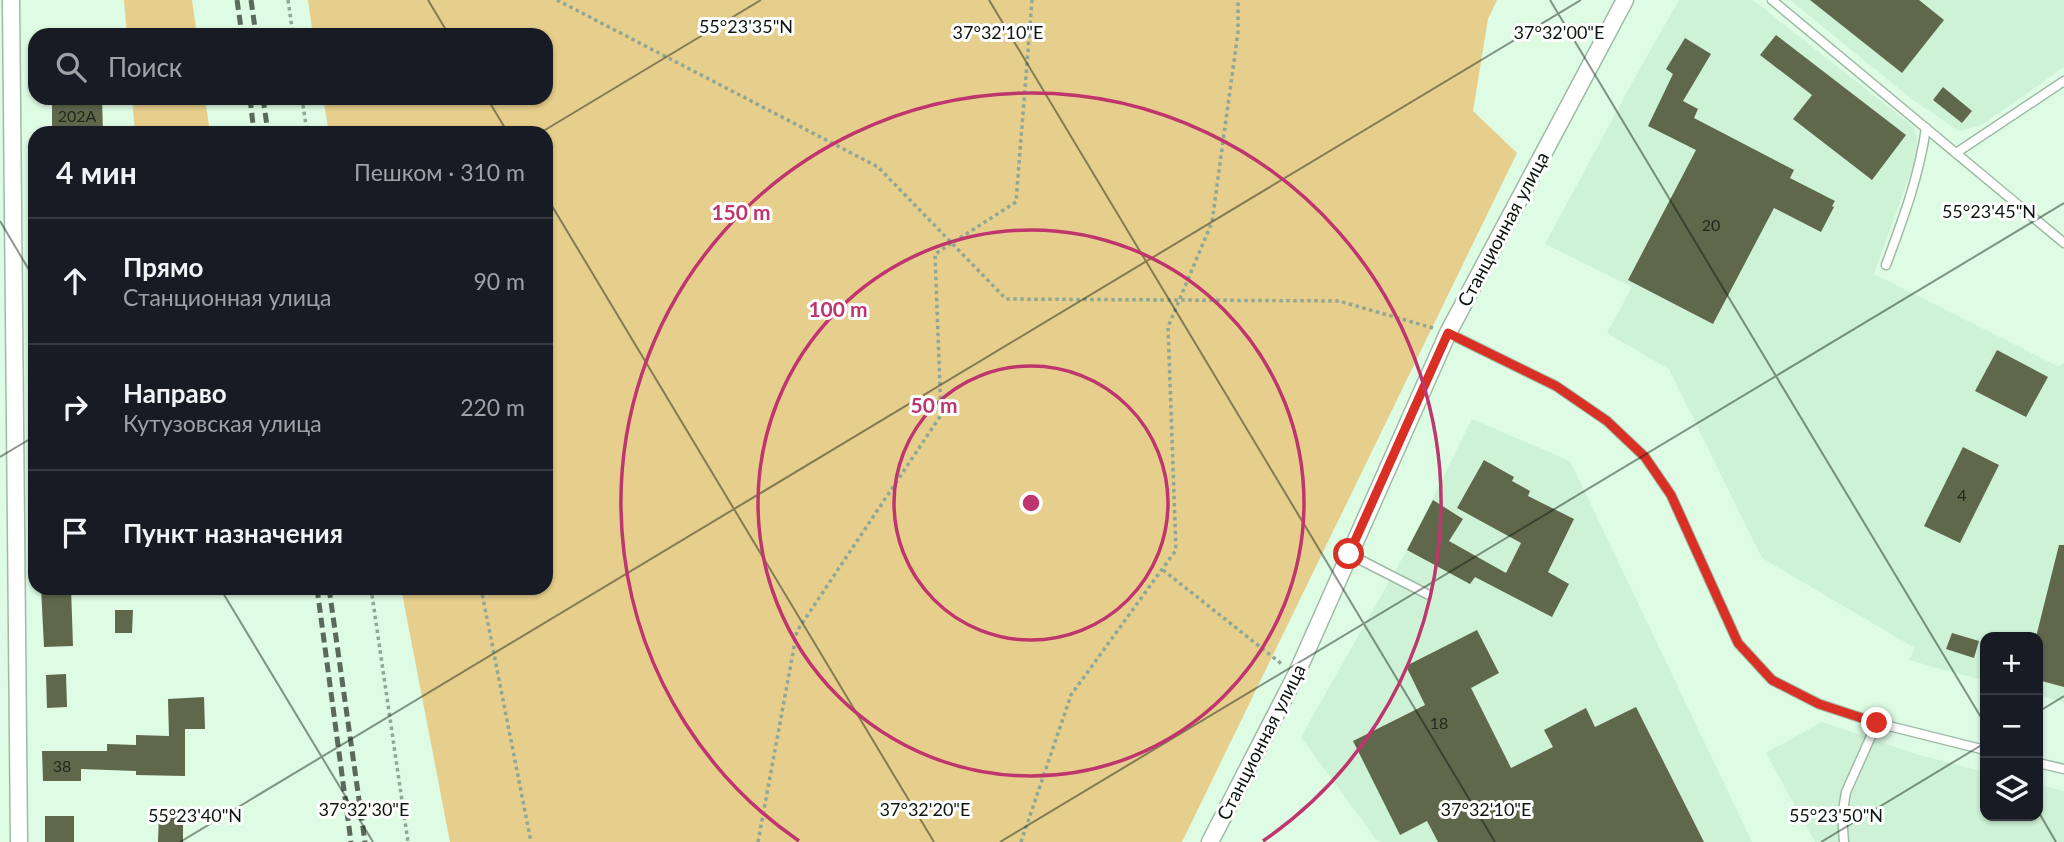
<!DOCTYPE html>
<html lang="ru">
<head>
<meta charset="utf-8">
<style>
	:root { --surface:#171b24; --page:#242831; --text:#f1f3f6; --muted:#9ea1a6; --line:#363941 }
	body { margin:0; font-family:Lato,sans-serif; background:var(--page); color:var(--text) }
	.controls { position:absolute; right:21px; bottom:21px; display:grid; overflow:hidden; border-radius:14px; box-shadow:0 2px 5px #0004 }
	.controls button { width:63px; height:63px; display:grid; place-items:center; padding:0; border:0; border-bottom:2px solid var(--line); background:var(--surface); color:var(--text); font:35px sans-serif }
	.stop { position:absolute; width:21px; height:21px; margin:-16px; border:5px solid #d93025; border-radius:50%; background:#fff }
	.stop.end { background:#d93025; border-color:#fff; box-shadow:0 2px 7px #0008 }
	.list { margin:0; padding:0; list-style:none }
	h2 { display:flex; justify-content:space-between; align-items:center; height:91px; margin:0; padding:0 28px; font-size:30px }
	h2 small { font-size:23px; font-weight:400; color:var(--muted) }
	.list li { display:grid; grid-template-columns:46px 1fr auto; gap:21px; align-items:center; box-sizing:border-box; height:126px; padding:0 28px; border-top:2px solid var(--line) }
	.list b { display:block; font-size:26px; white-space:nowrap }
	.list p { margin:0; font-size:23px; white-space:nowrap; color:var(--muted) }
	.list em { font-size:23px; font-style:normal; color:var(--muted) }
	.icon { flex:none; width:38px; height:38px; fill:none; stroke:currentColor; stroke-width:2; stroke-linecap:round; stroke-linejoin:round }
	.map { position:relative; flex:none; width:2064px; height:842px; overflow:hidden }
	.search { position:absolute; background:var(--surface); box-shadow:0 2px 5px #0004; left:28px; top:28px; width:525px; height:77px; display:flex; align-items:center; gap:18px; box-sizing:border-box; padding:0 24px; border-radius:21px; color:var(--muted); font-size:26px }
	.panel { position:absolute; background:var(--surface); box-shadow:0 2px 5px #0004; left:28px; top:126px; width:525px; height:469px; border-radius:21px }
	.map>svg:first-child { display:block }
	.built { fill:#cef2d6 }
	.green { fill:#e6cf8c }
	.building { fill:#60684c }
	.lines { fill:none; stroke-linecap:round; stroke-linejoin:round }
	.lane-casing { stroke:#9fbba5; stroke-width:11 }
	.street-casing { stroke:#9fbba5; stroke-width:19 }
	.path { stroke:#91a795; stroke-width:3.5; stroke-dasharray:3.5 3.5; stroke-linecap:butt }
	.lane { stroke:#fff; stroke-width:8 }
	.street { stroke:#fff; stroke-width:16 }
	.rail { stroke:#596a5c; stroke-width:5; stroke-dasharray:10 5; stroke-linecap:butt }
	.route { stroke:#d93025; stroke-width:9 }
	.ticks { fill:none; stroke:#0c160e; stroke-width:2; stroke-opacity:0.45 }
	.ring { fill:none; stroke:#bf356e; stroke-width:3.5 }
	.labels { text-anchor:middle; stroke-width:6; stroke-linejoin:round; paint-order:stroke }
	.number-label { font-size:16px; fill:#212a1e }
	.street-label { font-size:19px; fill:#0c160e; stroke:#fff }
	.ticks-label { font-size:18px; text-anchor:middle; fill:#0c160e; stroke:#fff; stroke-width:6; stroke-linejoin:round; paint-order:stroke }
	.centre { fill:#bf356e; stroke:#fff; stroke-width:3.5 }
	.ring-label { font-size:21px; text-anchor:middle; font-weight:bold; fill:#bf356e; stroke:#fff; stroke-width:6; stroke-linejoin:round; paint-order:stroke }
</style>
</head>
<body>
<div class="map">
<svg width="2064" height="842" viewBox="0 0 2064 842">
	<rect width="100%" height="100%" fill="#defbe4"/>
	<!-- built -->
	<g class="built">
		<polygon points="1679,0 1753,0 1914,127 1919,149 1874,274 2059,367 2064,362 2064,702 2038,695 2038,637 1985,637 1985,681 1909,660 1915,648 1762,558 1669,369 1607,333 1632,287 1545,244 1638,72"/>
		<polygon points="1790,0 2064,0 2064,67 1982,125 1959,131 1913,100"/>
		<polygon points="1472,419 1570,461 1752,842 1382,842 1376,839 1301,737 1407,550"/>
		<polygon points="1822,722 1919,755 1985,772 1985,816 2038,816 2038,785 2064,791 2064,842 1815,842 1766,753"/>
	</g>
	<!-- green -->
	<g class="green">
		<polygon points="124,0 192,0 197,35 127,35"/>
		<polygon points="308,0 1497,0 1488,19 1473,111 1517,153 1182,842 450,842 401,588 546,588 546,133 329,133 323,98 546,98 546,35 313,35"/>
		<polygon points="132,98 205,98 210,133 135,133"/>
	</g>
	<!-- building -->
	<g class="building">
		<polygon points="1810,0 1919,0 1944,20 1902,73"/>
		<polygon points="1776,35 1906,135 1872,180 1793,119 1812,95 1760,55"/>
		<polygon points="1685,38 1711,54 1683,101 1698,109 1694,118 1794,170 1790,178 1835,201 1832,206 1834,207 1821,232 1774,208 1713,324 1628,280 1696,150 1648,126 1673,74 1666,69"/>
		<polygon points="1943,87 1972,111 1962,123 1933,100"/>
		<polygon points="52,98 102,98 103,133 52,133"/>
		<polygon points="1997,350 2048,377 2026,417 1975,391"/>
		<polygon points="1963,447 1999,465 1960,543 1924,526"/>
		<polygon points="1484,460 1514,477 1512,481 1530,491 1528,496 1574,519 1548,572 1569,584 1552,617 1475,577 1470,584 1407,550 1433,500 1463,519 1449,541 1506,573 1521,543 1457,508"/>
		<polygon points="2059,545 2064,545 2064,687 2038,680 2038,637 2036,637"/>
		<polygon points="41,588 71,588 73,646 44,647"/>
		<polygon points="115,610 133,610 132,633 115,633"/>
		<polygon points="1477,630 1499,673 1471,688 1511,768 1553,747 1544,730 1586,708 1595,727 1636,707 1704,842 1438,842 1427,821 1400,835 1353,741 1425,705 1406,666"/>
		<polygon points="1952,633 1979,641 1974,658 1946,649"/>
		<polygon points="66,674 67,707 47,708 46,675"/>
		<polygon points="204,697 205,729 185,729 185,776 136,775 136,771 81,769 81,781 43,781 42,751 107,751 107,744 136,745 136,735 169,736 168,699"/>
		<polygon points="159,814 183,814 183,842 158,842"/>
		<rect x="45" y="816" width="29" height="26"/>
	</g>
	<g class="lines">
		<!-- lane casing -->
		<g class="lane-casing">
			<g id="lane">
				<polyline points="1772,0 2064,243"/>
				<polyline points="1956,153 2064,81"/>
				<path d="M 1886,265 C 1903,219 1919,177 1926,128"/>
				<polyline points="1448,333 1556,386 1607,421 1645,457 1671,495 1738,643 1772,680 1819,704 1877,723 1985,750"/>
				<polyline points="1349,554 1427,594"/>
				<polyline points="2038,763 2064,769"/>
				<polyline points="1844,842 1842,816 1846,792 1877,723"/>
			</g>
		</g>
		<!-- street casing -->
		<g class="street-casing">
			<g id="street">
				<polyline points="11,0 19,842"/>
				<polyline points="1210,842 1296,675 1448,333 1625,0"/>
			</g>
		</g>
		<!-- path -->
		<g class="path">
			<polyline points="288,0 293,35"/>
			<polyline points="557,0 878,167 1006,299 1339,301 1433,328"/>
			<polyline points="302,98 307,133"/>
			<polyline points="1163,570 1283,665"/>
			<polyline points="371,588 408,842"/>
			<polyline points="481,588 531,842"/>
			<polyline points="758,842 797,631 941,415 935,254 1016,202 1032,0"/>
			<polyline points="1021,842 1071,695 1176,550 1168,327 1212,222 1238,32 1238,0"/>
		</g>
		<!-- lane -->
		<use href="#lane" class="lane"/>
		<!-- street -->
		<use href="#street" class="street"/>
		<!-- rail -->
		<g class="rail">
			<polyline points="237,0 242,35"/>
			<polyline points="251,0 256,35"/>
			<polyline points="250,98 254,133"/>
			<polyline points="263,98 268,133"/>
			<polyline points="317,588 351,842"/>
			<polyline points="329,588 365,842"/>
		</g>
	</g>
	<g class="lines">
		<!-- route -->
		<polyline class="route" points="1349,554 1448,333 1556,386 1607,421 1645,457 1671,495 1738,643 1772,680 1819,704 1877,723"/>
	</g>
	<!-- ticks -->
	<path class="ticks" d="M 428,0 L 449,35M 989,0 L 1495,842M 1550,0 L 1985,724M 487,98 L 508,133M 540,133 L 761,0M 546,196 L 934,842M 0,221 L 35,280M 0,457 L 35,436M 220,588 L 373,842M 2038,712 L 2064,696M 2038,811 L 2056,842M 180,842 L 1581,0M 1000,842 L 2064,203M 1821,842 L 1985,743"/>
	<!-- distance rings -->
	<g class="ring">
		<circle cx="1031" cy="503" r="137"/>
		<circle cx="1031" cy="503" r="273"/>
		<path d="M799 841A410 410 0 1 1 1263 841"/>
	</g>
	<g class="labels">
		<!-- number labels -->
		<g class="number-label">
			<text x="77" y="122">202А</text>
			<text x="1711" y="231">20</text>
			<text x="1962" y="501">4</text>
			<text x="1439" y="729">18</text>
			<text x="62" y="772">38</text>
		</g>
		<!-- street labels -->
		<g class="street-label">
			<text transform="translate(1503 229) rotate(-62)" y="7">Станционная улица</text>
			<text transform="translate(1261 742) rotate(-63)" y="7">Станционная улица</text>
		</g>
	</g>
	<g class="ticks-label">
		<text x="746" y="33">55°23'35"N</text>
		<text x="998" y="39">37°32'10"E</text>
		<text x="1559" y="39">37°32'00"E</text>
		<text x="1989" y="218">55°23'45"N</text>
		<text x="364" y="816">37°32'30"E</text>
		<text x="925" y="816">37°32'20"E</text>
		<text x="1486" y="816">37°32'10"E</text>
		<text x="195" y="822">55°23'40"N</text>
		<text x="1836" y="822">55°23'50"N</text>
	</g>
	<circle cx="1031" cy="503" r="10" class="centre"/>
	<g class="ring-label">
		<text x="741" y="220">150 m</text>
		<text x="838" y="317">100 m</text>
		<text x="934" y="413">50 m</text>
	</g>
</svg>
<div class="controls">
<button>+</button>
<button>−</button>
<button><svg class="icon" aria-label="layers" viewBox="0 0 24 24"><path d="M12 4l9 5-9 5-9-5zM3 14l9 5 9-5"/></svg></button>
</div>
<div class="stop" style="left:1349px;top:554px"></div>
<div class="stop end" style="left:1877px;top:723px"></div>
<div class="search"><svg class="icon" aria-label="search" viewBox="0 0 24 24"><circle cx="10" cy="10" r="6"/><path d="M15 15l6 6"/></svg>Поиск</div>
<section class="panel">
<h2>4 мин<small>Пешком · 310 m</small></h2>
<ul class="list">
<li><svg class="icon" aria-label="ahead" viewBox="0 0 24 24"><path d="M12 20V5M6 11l6-6 6 6"/></svg><div><b>Прямо</b><p>Станционная улица</p></div><em>90 m</em></li>
<li><svg class="icon" aria-label="right" viewBox="0 0 24 24"><path d="M7 20v-9h11M14 6l5 5-5 5"/></svg><div><b>Направо</b><p>Кутузовская улица</p></div><em>220 m</em></li>
<li><svg class="icon" aria-label="arrive" viewBox="0 0 24 24"><path d="M6 21V4h12l-3 4 3 4H6"/></svg><div><b>Пункт назначения</b></div></li>
</ul>
</section>
</div>
</body>
</html>
